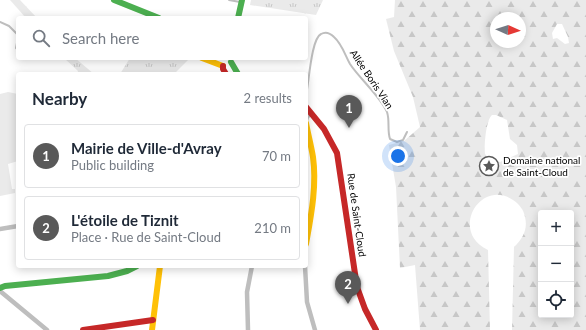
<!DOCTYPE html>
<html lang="en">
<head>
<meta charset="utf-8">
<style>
	:root { --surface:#fff; --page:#f2f2f3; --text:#1f2937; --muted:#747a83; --line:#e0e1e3; --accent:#595959 }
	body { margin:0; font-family:Lato,sans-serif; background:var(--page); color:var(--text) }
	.controls { position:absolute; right:12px; bottom:12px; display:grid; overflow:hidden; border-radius:4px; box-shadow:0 2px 10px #0003 }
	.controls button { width:36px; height:36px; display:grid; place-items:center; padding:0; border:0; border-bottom:1px solid var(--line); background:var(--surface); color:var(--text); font:20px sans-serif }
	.compass { position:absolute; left:490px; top:12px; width:36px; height:36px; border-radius:50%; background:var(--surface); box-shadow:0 2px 10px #0003; rotate:93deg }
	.you { position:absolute; left:398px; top:156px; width:14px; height:14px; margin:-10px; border:3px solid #fff; border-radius:50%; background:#1a73e8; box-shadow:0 0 0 6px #1a73e833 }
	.badge { display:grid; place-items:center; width:26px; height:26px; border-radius:50%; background:var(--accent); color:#fff; font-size:13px; font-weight:700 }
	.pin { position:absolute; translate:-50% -33px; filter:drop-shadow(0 1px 2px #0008) }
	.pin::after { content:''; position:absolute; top:21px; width:14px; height:12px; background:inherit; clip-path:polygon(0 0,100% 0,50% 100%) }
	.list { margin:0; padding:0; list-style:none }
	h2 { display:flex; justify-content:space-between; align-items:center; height:52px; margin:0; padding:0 16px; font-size:17px }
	h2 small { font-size:13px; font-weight:400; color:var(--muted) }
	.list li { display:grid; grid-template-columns:26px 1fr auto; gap:12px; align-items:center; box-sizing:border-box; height:64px; margin:0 8px 8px; padding:0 8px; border:1px solid var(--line); border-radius:4px }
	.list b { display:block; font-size:15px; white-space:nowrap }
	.list p { margin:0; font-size:13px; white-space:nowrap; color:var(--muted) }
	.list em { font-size:13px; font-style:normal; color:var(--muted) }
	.icon { flex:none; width:22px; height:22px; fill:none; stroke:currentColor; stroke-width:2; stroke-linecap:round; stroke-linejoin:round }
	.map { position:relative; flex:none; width:586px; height:330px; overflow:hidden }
	.search { position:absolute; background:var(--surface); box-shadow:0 2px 10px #0003; left:16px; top:16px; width:292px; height:44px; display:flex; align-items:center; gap:10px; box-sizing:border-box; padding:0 14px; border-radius:4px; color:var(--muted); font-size:15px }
	.panel { position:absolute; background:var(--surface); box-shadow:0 2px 10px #0003; left:16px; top:72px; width:292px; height:196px; border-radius:4px }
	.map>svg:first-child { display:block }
	.grass { fill:url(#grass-tufts) }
	.forest { fill:url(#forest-firs); fill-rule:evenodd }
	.garden { fill:#eaeaea }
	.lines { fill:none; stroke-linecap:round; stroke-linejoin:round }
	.lane { stroke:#bebebe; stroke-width:2 }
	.street { stroke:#bebebe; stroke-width:4.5 }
	.fast { stroke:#4caf50; stroke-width:6 }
	.slow { stroke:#ffc107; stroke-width:6 }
	.jam { stroke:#c62828; stroke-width:6 }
	.labels { text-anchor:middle; stroke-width:3.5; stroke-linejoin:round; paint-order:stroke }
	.street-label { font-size:10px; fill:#000; stroke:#fff }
	.poi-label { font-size:10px; fill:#000; stroke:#fff; text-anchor:start }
</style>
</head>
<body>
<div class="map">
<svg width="586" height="330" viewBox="0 0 586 330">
	<defs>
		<pattern id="grass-tufts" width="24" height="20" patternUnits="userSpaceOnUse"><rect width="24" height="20" fill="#eaeaea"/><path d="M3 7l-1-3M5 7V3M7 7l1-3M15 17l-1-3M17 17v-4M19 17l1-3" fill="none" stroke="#c7c7c7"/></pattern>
		<pattern id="forest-firs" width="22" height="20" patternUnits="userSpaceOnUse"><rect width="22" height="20" fill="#eaeaea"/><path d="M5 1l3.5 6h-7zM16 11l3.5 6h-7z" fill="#c7c7c7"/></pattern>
	</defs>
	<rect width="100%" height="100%" fill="#fff"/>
	<!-- grass -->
	<g class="grass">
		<polygon points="10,0 20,0 37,18 26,18"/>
		<polygon points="251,0 323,0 316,15 250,5"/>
		<polygon points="64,58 75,58 94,74 77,74 78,71"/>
		<polygon points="130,58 190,58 174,74 120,74"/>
	</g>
	<!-- forest -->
	<path class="forest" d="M 395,0 L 586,0 L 586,330 L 512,330 L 514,247 C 523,239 528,229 525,217 C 524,210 519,204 513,200 C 480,178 449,232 488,250 L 490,330 L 420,330 L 415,265 L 400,268 L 396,187 L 389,145 L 404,141 L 420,127 L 413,97 L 394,51 L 386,19 L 394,17 ZM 496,18 L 520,18 L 520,42 L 496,42 ZM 557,24 L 562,24 L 568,37 L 569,43 L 565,44 L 557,38 L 553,39 L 552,33 ZM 492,115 L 496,115 L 507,120 L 510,139 L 517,145 L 518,154 L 500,162 L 488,160 C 488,158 486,155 485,154 C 484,145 486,120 492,115 ZM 541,213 L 571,213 L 571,315 L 541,315 Z"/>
	<!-- garden -->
	<polygon class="garden" points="8,92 18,94 18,161 8,164 12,189 15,189 15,193 0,196 0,94"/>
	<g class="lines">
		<!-- lane -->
		<g class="lane">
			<polyline points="229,0 240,2"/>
			<polyline points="0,22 9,26 18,35"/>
			<polyline points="18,38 16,48 18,50"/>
			<polyline points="278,74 278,73"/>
			<path d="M 306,95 C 309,83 311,39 321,34 C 326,31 331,34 334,37 C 342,44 345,55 350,64 C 359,78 381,97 387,112 C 390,121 387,130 390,139 L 397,142 L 403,140 L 407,132"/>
		</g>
		<!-- street -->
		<g class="street">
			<polyline points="306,120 307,117 311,113"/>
			<polyline points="0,229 18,226"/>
			<polyline points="305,266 307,302 315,330"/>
			<polyline points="0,291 47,330"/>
			<polyline points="248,330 247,292 252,266"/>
		</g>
		<!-- fast -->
		<g class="fast">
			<polyline points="114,0 159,18"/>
			<polyline points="238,18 242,0"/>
			<polyline points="231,62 238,74"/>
			<polyline points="0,288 5,286 108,276 127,271 137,266"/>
		</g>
		<!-- slow -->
		<g class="slow">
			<polyline points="202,58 223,66"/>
			<path d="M 306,123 C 308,134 311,145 313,157 C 317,186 311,216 306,244"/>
			<polyline points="152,330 160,266"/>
		</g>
		<!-- jam -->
		<g class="jam">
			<polyline points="223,66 223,69 226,74"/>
			<polyline points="306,107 324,129 337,153 357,287 365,309 376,330"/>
			<polyline points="83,330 153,320"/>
		</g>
	</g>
	<!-- icons -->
	<defs>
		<g id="sight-ring" transform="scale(1)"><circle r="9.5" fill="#fff" stroke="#595959" stroke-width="1.5"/><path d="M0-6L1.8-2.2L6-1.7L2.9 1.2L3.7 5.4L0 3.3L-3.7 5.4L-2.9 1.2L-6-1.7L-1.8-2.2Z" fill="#595959"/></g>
	</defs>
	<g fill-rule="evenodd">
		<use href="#sight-ring" x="489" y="166"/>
	</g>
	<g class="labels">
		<!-- street labels -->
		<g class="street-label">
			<text transform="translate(372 79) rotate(56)" y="4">Allée Boris Vian</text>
			<text transform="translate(357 215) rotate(82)" y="4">Rue de Saint-Cloud</text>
		</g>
		<!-- poi labels -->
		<g class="poi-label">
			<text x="503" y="164">Domaine national<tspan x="503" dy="12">de Saint-Cloud</tspan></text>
		</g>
	</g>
</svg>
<div class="controls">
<button>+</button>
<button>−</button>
<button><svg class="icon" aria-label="locate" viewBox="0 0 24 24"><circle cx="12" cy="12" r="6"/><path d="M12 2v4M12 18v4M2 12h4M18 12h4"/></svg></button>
</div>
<svg class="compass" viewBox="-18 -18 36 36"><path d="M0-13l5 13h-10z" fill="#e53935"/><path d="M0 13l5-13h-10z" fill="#747a83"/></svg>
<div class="you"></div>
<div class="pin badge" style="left:349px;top:128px">1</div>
<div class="pin badge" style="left:348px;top:304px">2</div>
<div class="search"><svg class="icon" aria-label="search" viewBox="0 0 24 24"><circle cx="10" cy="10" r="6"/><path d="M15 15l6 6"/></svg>Search here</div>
<section class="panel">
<h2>Nearby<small>2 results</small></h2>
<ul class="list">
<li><span class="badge">1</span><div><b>Mairie de Ville-d'Avray</b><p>Public building</p></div><em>70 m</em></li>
<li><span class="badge">2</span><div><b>L'étoile de Tiznit</b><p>Place · Rue de Saint-Cloud</p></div><em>210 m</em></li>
</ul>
</section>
</div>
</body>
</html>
